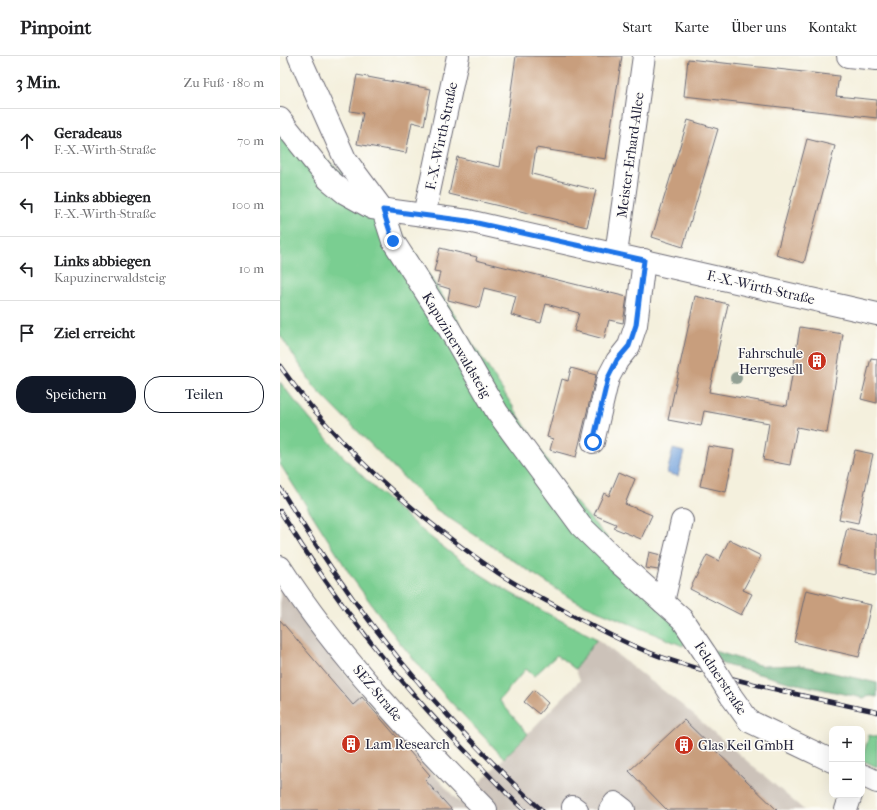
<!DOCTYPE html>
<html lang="de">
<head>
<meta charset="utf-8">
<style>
	:root { --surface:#fff; --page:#f6f6f6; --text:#202124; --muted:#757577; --line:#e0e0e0; --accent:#111827 }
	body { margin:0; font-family:"IM FELL French Canon",serif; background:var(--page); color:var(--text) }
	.controls { position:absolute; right:12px; bottom:12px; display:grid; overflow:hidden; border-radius:8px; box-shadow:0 4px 16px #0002 }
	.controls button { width:36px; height:36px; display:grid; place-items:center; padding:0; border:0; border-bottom:1px solid var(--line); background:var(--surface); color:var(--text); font:20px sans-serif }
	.stop { position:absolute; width:12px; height:12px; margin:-9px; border:3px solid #1a73e8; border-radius:50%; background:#fff }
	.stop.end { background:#1a73e8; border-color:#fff; box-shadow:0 1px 4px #0008 }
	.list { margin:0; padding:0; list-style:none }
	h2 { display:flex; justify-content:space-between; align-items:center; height:52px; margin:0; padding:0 16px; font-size:17px }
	h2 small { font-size:13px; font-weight:400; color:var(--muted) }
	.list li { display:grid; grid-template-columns:26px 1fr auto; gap:12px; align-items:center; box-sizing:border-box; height:64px; padding:0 16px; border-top:1px solid var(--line) }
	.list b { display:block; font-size:15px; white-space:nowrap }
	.list p { margin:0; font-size:13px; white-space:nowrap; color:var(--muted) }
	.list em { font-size:13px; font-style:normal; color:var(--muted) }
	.actions { display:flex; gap:8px; padding:12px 16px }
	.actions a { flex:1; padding:9px 0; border:1px solid var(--accent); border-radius:16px; text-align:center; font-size:14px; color:var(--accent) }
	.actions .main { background:var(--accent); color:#fff }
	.icon { flex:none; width:22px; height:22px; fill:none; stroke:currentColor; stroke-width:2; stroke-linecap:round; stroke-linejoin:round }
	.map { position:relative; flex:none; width:597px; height:754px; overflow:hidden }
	header { display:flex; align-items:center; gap:24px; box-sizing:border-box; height:56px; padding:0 20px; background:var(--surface); border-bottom:1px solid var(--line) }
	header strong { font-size:19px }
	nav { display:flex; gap:22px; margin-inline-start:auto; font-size:14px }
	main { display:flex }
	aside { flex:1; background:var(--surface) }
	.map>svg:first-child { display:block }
	.industrial { fill:#ccc2b9 }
	.green { fill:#7ace91; stroke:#4e7866 }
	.forest { fill:#63b17b; stroke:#426a5b }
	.water { fill:#72a1db; stroke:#4a628b }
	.building { fill:#c89e7d }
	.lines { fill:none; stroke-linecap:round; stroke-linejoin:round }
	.minor-casing { stroke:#6c6a74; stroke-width:24 }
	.minor { stroke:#fff; stroke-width:22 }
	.rail-casing { stroke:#22223b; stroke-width:4.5 }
	.rail { stroke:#fdfcf7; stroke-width:3; stroke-dasharray:9; stroke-linecap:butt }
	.minor-bridge-casing { stroke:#6c6a74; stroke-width:24; stroke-linecap:butt }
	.minor-bridge { stroke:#fff; stroke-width:22 }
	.tree { fill:#92a094 }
	.route { stroke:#1a73e8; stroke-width:5 }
	.labels { text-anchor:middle; stroke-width:3; stroke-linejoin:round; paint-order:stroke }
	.street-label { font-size:14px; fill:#22223b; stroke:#fdfcf7 }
	.poi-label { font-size:14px; fill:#22223b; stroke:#fdfcf7; text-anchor:start }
</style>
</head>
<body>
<header>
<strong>Pinpoint</strong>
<nav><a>Start</a><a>Karte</a><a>Über uns</a><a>Kontakt</a></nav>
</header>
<main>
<aside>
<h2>3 Min.<small>Zu Fuß · 180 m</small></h2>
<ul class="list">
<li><svg class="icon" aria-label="ahead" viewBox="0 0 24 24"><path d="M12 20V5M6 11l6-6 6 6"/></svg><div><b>Geradeaus</b><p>F.-X.-Wirth-Straße</p></div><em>70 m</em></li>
<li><svg class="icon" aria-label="left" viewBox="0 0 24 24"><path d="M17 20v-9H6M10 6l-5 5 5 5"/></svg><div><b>Links abbiegen</b><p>F.-X.-Wirth-Straße</p></div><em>100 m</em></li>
<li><svg class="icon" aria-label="left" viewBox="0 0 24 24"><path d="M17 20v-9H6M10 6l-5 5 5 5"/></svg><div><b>Links abbiegen</b><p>Kapuzinerwaldsteig</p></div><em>10 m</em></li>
<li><svg class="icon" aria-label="arrive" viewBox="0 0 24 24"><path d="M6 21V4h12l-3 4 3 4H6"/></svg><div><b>Ziel erreicht</b></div></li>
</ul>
<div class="actions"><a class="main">Speichern</a><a>Teilen</a></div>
</aside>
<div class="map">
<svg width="597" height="754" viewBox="0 0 597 754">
	<rect width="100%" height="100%" fill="#fdfcf7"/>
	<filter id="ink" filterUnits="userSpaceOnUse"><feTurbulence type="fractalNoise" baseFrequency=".025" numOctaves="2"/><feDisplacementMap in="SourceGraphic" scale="8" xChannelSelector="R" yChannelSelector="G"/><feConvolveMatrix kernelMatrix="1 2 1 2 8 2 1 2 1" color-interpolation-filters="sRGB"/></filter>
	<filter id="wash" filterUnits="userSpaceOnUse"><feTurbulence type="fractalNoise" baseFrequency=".012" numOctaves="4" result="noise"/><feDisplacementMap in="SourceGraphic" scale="16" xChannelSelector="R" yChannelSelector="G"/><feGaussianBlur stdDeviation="0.9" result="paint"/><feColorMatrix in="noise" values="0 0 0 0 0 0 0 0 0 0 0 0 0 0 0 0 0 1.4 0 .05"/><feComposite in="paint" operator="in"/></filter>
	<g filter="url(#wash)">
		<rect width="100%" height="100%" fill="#f4f0dd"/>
		<!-- industrial -->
		<polygon class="industrial" points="0,531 83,642 180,747 300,624 295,613 317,583 403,650 524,754 0,754"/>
		<!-- green -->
		<g class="green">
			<polygon points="0,62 23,86 103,147 290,440 411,575 403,590 293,544 154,452 35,332 0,279"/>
			<path d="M 0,326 C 52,394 113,455 183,506 C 224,536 272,560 317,583 L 295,613 L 277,599 L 254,620 L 246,613 L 219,644 L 248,678 L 224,702 L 166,641 L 120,587 L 73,523 L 0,408 Z"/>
			<polygon points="589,679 597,681 597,711 582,704"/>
		</g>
		<!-- forest -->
		<polygon class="forest" points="432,594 482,610 519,609 597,627 597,641 591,640 583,642 508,626 442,608"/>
		<!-- water -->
		<polygon class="water" points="393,393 404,396 398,420 387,417"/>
		<g id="blocks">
			<!-- building -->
			<g class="building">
				<polygon points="236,0 342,0 326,103 256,92 252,118 316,134 307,171 169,138 177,101 220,111"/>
				<polygon points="408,3 559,20 556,40 597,44 597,62 404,40"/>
				<polygon points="77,19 151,33 144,69 132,66 126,97 77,88 83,57 70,55"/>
				<polygon points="408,64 438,73 403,191 372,181"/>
				<polygon points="527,83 555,90 524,207 496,199"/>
				<polygon points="160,192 197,201 196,204 347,241 343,267 329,264 324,283 294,275 299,257 266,248 261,267 231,259 236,240 204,232 199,252 168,244 170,233 157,229 160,216 154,215"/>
				<polygon points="415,240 448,248 429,336 507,350 520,271 563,278 547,377 517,371 510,409 483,404 489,367 424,355 421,370 388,364"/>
				<polygon points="591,302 597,303 597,347 581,343"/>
				<polygon points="291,312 316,319 296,401 270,394 273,383 267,381 282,323 288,325"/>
				<polygon points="428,390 454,394 446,436 420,430"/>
				<polygon points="575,394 593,398 578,467 559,463"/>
				<polygon points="339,416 355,423 345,448 372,459 361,483 334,472 336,468 314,459 324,437 329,440"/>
				<polygon points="567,472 597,479 597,518 558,509"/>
				<polygon points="449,484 481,500 463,534 472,538 461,559 410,533 427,499 439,505"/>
				<polygon points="369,496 381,499 378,514 366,512"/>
				<polygon points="526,534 591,549 579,601 514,586"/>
				<polygon points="0,564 73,649 82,641 150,719 145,724 172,754 0,754"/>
				<polygon points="254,634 268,647 259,658 244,646"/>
				<polygon points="404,664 497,754 387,754 349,715"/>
			</g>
		</g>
	</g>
	<g filter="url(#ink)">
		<use href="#blocks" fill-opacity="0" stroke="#6c6a74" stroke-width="1"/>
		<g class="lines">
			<!-- minor casing -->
			<g class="minor-casing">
				<g id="minor">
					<polyline points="19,0 65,103 103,154 113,185 167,269 217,356 301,470 338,506 402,563 426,599"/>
					<polyline points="568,0 597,3"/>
					<polyline points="0,63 48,123 65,137 92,152 188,165 597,258"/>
					<polyline points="144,159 178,0"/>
					<polyline points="336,198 364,0"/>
					<polyline points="313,386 328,322 337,305 349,290 356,269 364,204"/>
					<path d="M 0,511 C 56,598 133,680 206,754"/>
					<polyline points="383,546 402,465"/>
					<polyline points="451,640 469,665 552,705"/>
					<polyline points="582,719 597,726"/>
					<polyline points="293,751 297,754"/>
					<polyline points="330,754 335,747 344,754"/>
					<polyline points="566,754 571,739"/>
				</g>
			</g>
			<!-- minor -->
			<use href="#minor" class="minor"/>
			<!-- rail casing -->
			<g class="rail-casing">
				<g id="rail">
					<path d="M 0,310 C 58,392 135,460 218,517 C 236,529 255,539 274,549 C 312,570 352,592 393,605 C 460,627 529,641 597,656"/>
					<path d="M 0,432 C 60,531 124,617 205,699 C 224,718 242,737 262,754"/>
					<path d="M 0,455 C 57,548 122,632 199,709 C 214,724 228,740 244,754"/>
				</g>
			</g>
			<!-- rail -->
			<use href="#rail" class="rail"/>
			<!-- minor-bridge casing -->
			<g class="minor-bridge-casing">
				<polyline id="minor-bridge" points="426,599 451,640"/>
			</g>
			<!-- minor-bridge -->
			<use href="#minor-bridge" class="minor-bridge"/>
		</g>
		<!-- trees -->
		<circle class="tree" cx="456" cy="322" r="6"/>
	</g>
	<g class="lines" filter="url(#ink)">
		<!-- route -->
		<polyline class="route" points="113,185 103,154 188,165 364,204 356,269 349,290 337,304 328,322 313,386"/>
	</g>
	<!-- icons -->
	<defs>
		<g id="building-disc" transform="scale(1)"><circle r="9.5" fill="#c8321e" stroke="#fdfcf7"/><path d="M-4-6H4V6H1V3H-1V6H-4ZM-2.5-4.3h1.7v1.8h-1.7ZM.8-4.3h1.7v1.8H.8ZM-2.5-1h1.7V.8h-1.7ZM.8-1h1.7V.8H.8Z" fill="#fff"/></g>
	</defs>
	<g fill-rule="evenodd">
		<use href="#building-disc" x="537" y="305"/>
		<use href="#building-disc" x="71" y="688"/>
		<use href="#building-disc" x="404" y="689"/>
	</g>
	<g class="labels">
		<!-- street labels -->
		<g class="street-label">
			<text transform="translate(161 80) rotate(-78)" y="5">F.-X.-Wirth-Straße</text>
			<text transform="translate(350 99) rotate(-82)" y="5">Meister-Erhard-Allee</text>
			<text transform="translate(481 231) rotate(13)" y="5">F.-X.-Wirth-Straße</text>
			<text transform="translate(177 289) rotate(59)" y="5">Kapuzinerwaldsteig</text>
			<text transform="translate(441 622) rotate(57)" y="5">Feldnerstraße</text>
			<text transform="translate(98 637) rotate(50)" y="5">SEZ-Straße</text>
		</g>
		<!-- poi labels -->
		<g class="poi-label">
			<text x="523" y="302" text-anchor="end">Fahrschule<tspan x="523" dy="16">Herrgesell</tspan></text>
			<text x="85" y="693">Lam Research</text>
			<text x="418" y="694">Glas Keil GmbH</text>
		</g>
	</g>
</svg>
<div class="controls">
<button>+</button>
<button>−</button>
</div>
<div class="stop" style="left:313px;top:386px"></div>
<div class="stop end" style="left:113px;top:185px"></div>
</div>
</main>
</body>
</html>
